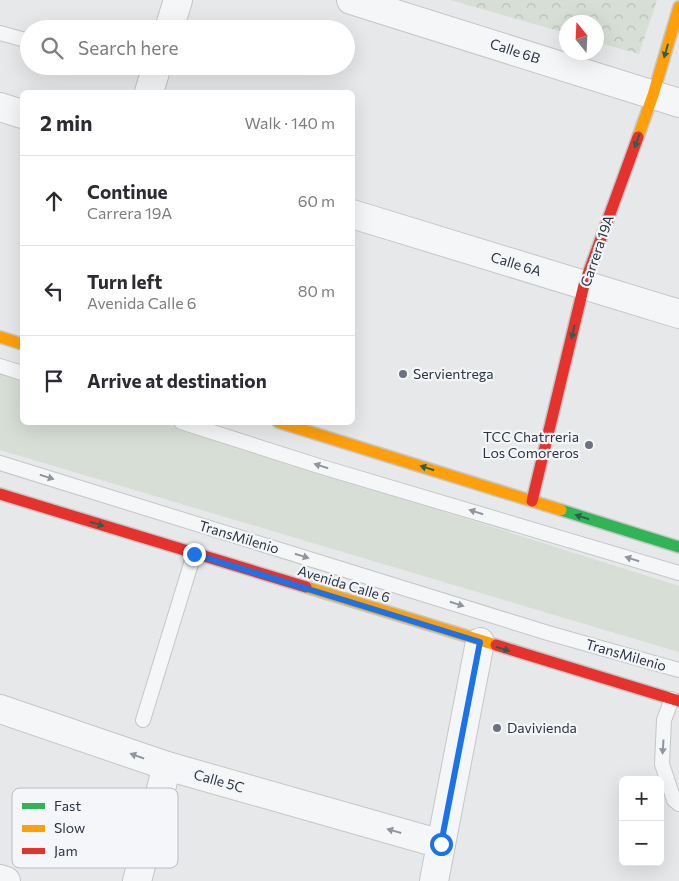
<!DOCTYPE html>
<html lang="en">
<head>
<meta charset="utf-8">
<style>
	:root { --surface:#fff; --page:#f7f7f7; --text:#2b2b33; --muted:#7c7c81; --line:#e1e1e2 }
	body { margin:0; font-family:Commissioner,sans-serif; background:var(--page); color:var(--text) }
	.controls { position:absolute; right:15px; bottom:15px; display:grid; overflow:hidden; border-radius:8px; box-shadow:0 5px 20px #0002 }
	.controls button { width:45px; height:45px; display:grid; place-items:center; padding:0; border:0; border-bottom:1px solid var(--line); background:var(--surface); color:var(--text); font:25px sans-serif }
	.compass { position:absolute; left:559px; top:15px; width:45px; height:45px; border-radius:50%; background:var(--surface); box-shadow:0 5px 20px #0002; rotate:342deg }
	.stop { position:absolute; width:15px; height:15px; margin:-11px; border:4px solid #1a73e8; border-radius:50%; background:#fff }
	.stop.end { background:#1a73e8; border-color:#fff; box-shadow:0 1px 5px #0008 }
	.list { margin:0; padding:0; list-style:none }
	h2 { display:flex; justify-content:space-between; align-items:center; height:65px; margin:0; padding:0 20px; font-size:21px }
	h2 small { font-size:16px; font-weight:400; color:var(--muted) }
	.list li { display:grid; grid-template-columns:32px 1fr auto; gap:15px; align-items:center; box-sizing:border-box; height:90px; padding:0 20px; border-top:1px solid var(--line) }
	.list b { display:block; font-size:19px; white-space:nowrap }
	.list p { margin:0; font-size:16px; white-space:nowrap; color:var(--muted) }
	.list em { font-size:16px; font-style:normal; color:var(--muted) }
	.icon { flex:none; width:28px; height:28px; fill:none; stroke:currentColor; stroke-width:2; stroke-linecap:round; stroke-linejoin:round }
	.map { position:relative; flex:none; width:679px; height:881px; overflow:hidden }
	.search { position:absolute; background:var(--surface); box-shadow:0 5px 20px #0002; left:20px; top:20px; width:335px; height:55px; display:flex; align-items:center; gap:12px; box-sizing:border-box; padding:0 18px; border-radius:28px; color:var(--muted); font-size:19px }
	.panel { position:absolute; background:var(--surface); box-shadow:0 5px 20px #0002; left:20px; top:90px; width:335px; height:335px; border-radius:8px }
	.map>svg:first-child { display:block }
	.grass { fill:#d6ded6 }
	.park { fill:url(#park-crowns) }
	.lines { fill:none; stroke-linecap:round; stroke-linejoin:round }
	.lane-casing { stroke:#c4c6c8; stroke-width:16 }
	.street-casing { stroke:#c4c6c8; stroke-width:30 }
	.fast-casing { stroke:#c4c6c8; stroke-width:14 }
	.slow-casing { stroke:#c4c6c8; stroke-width:14 }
	.jam-casing { stroke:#c4c6c8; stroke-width:14 }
	.lane { stroke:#f5f6f7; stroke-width:14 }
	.street { stroke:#f5f6f7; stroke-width:28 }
	.fast { stroke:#30b455; stroke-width:11 }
	.slow { stroke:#ff9f0a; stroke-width:11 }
	.jam { stroke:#e5322d; stroke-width:11 }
	.oneway { fill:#2d614b }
	.oneway2 { fill:#90959e }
	.route { stroke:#1a73e8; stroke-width:6 }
	.poi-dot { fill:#6c737f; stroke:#f4f6f9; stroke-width:2 }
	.labels { text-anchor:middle; stroke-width:4.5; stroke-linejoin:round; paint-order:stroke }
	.street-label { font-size:14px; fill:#2b3445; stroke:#f4f6f9 }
	.poi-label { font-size:14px; fill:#2b3445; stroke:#f4f6f9; text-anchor:start }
	.key { fill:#f4f6f9; stroke:#b8bcc3; stroke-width:1 }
	.key-label { font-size:14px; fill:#2b3445 }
</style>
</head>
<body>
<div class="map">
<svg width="679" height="881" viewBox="0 0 679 881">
	<defs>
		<pattern id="park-crowns" width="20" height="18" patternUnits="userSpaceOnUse" patternTransform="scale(1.25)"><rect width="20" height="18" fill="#d6ded6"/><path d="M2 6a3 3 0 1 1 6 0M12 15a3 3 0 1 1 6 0" fill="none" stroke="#b8bfb9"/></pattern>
	</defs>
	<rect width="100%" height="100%" fill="#e6e8ea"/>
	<!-- grass -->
	<polygon class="grass" points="0,371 22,378 22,422 163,423 679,586 679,652 0,450"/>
	<!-- park -->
	<polygon class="park" points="450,0 657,0 639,54 597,42 596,22 566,22 566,33"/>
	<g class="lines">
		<!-- lane casing -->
		<g class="lane-casing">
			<g id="lane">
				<polyline points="0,33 29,41"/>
				<polyline points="0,366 22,373"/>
				<polyline points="181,422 322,467 679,573"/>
				<polyline points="0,463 548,633 679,670"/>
				<polyline points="672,699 664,720 662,764 674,800 679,804"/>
				<polyline points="143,720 194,554"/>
			</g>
		</g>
		<!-- street casing -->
		<g class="street-casing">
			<g id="street">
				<polyline points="351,0 679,103"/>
				<polyline points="169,29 178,0"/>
				<polyline points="149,92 157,66"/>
				<polyline points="0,107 22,114"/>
				<polyline points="352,214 679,314"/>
				<polyline points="0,709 167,766 441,844"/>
				<polyline points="0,879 6,881"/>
				<polyline points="137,881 167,766"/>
				<polyline points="434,881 480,642"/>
			</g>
		</g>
		<!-- fast casing -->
		<g class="fast-casing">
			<polyline id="fast" points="561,510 679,547"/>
		</g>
		<!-- slow casing -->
		<g class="slow-casing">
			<g id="slow">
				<polyline points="638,137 653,95 679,7"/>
				<polyline points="0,337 22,344"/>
				<polyline points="278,422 561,510"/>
				<polyline points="306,587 496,645"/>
			</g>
		</g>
		<!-- jam casing -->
		<g class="jam-casing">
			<g id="jam">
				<polyline points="0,494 306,587"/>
				<polyline points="532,501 584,285 638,137"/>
				<polyline points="496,645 679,701"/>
			</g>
		</g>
		<!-- lane -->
		<use href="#lane" class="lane"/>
		<!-- street -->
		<use href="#street" class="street"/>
		<!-- fast -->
		<use href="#fast" class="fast"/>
		<!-- slow -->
		<use href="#slow" class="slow"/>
		<!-- jam -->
		<use href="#jam" class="jam"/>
	</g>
	<!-- one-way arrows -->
	<defs><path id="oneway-solid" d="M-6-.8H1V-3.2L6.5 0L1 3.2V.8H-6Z" transform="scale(1.25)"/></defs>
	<g class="oneway">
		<use href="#oneway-solid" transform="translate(666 51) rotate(106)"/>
		<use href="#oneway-solid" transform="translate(637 141) rotate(110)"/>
		<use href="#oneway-solid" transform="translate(573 332) rotate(103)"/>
		<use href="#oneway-solid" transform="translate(427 468) rotate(-163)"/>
		<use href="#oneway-solid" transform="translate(582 517) rotate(-162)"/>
		<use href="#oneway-solid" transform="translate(97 524) rotate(17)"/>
		<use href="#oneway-solid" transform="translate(503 649) rotate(17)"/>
	</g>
	<g class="oneway2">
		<use href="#oneway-solid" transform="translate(321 466) rotate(-163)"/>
		<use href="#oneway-solid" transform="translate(47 477) rotate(17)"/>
		<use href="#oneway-solid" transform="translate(476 512) rotate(-163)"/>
		<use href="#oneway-solid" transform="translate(302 556) rotate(17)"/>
		<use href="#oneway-solid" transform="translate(632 559) rotate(-163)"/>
		<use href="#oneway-solid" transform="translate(457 604) rotate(17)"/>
		<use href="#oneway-solid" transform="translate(663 747) rotate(94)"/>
		<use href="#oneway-solid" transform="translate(137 756) rotate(-161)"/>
		<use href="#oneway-solid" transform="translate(394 831) rotate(-164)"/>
	</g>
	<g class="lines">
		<!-- route -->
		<polyline class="route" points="194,554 480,642 441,844"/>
	</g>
	<!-- markers -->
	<g class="poi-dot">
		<circle cx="403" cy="374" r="5"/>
		<circle cx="589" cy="445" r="5"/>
		<circle cx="497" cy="728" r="5"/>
	</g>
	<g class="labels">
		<!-- street labels -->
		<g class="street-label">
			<text transform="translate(515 51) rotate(18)" y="5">Calle 6B</text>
			<text transform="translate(597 251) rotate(-71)" y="5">Carrera 19A</text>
			<text transform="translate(516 264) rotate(17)" y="5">Calle 6A</text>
			<text transform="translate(239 537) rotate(17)" y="5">TransMilenio</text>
			<text transform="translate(344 584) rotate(17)" y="5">Avenida Calle 6</text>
			<text transform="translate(626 655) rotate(16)" y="5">TransMilenio</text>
			<text transform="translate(219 781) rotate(16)" y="5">Calle 5C</text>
		</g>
		<!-- poi labels -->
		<g class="poi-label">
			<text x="413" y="379">Servientrega</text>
			<text x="579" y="442" text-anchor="end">TCC Chatrreria<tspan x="579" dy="16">Los Comoreros</tspan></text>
			<text x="507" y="733">Davivienda</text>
		</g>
	</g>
	<!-- legend -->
	<rect x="12" y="788" width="166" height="80" rx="8" class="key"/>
	<rect x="22" y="803" width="23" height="6" fill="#30b455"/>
	<rect x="22" y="825" width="23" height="7" fill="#ff9f0a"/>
	<rect x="22" y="848" width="23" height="6" fill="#e5322d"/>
	<g class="key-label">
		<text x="54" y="811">Fast</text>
		<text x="54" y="833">Slow</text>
		<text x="54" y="856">Jam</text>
	</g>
</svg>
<div class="controls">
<button>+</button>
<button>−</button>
</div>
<svg class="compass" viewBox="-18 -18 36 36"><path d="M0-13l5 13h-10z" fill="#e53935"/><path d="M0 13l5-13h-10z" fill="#7c7c81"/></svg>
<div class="stop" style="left:441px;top:844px"></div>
<div class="stop end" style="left:194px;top:554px"></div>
<div class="search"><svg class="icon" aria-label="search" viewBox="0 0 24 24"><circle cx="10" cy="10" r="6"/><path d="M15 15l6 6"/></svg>Search here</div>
<section class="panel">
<h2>2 min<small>Walk · 140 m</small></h2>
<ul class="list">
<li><svg class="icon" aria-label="ahead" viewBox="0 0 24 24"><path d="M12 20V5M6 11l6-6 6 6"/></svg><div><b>Continue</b><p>Carrera 19A</p></div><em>60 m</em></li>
<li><svg class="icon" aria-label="left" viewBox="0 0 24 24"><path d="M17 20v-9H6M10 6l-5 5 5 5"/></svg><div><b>Turn left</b><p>Avenida Calle 6</p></div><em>80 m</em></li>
<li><svg class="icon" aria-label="arrive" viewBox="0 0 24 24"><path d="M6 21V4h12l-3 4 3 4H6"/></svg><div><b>Arrive at destination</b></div></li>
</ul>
</section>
</div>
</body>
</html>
